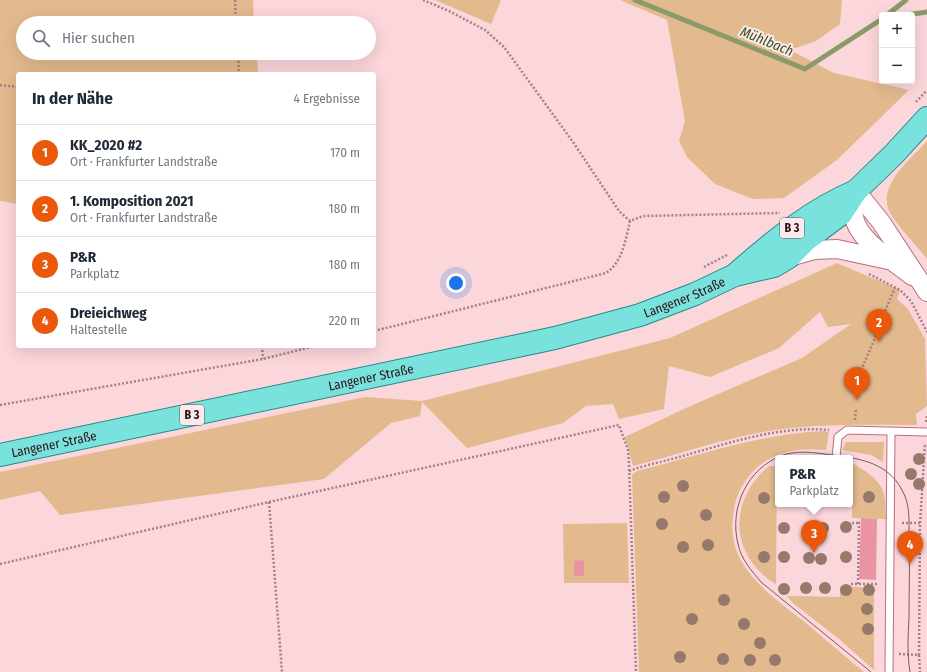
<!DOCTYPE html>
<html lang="de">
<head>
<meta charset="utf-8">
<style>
	:root { --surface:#fff; --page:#f6f6f7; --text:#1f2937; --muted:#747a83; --line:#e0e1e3; --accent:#ea580c }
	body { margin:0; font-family:"Fira Sans Condensed",sans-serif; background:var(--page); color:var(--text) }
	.controls { position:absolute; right:12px; top:12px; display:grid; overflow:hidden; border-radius:4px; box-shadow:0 4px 16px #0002 }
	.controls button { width:36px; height:36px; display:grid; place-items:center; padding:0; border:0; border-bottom:1px solid var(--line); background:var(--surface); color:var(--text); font:20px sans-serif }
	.you { position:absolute; left:456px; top:283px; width:14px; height:14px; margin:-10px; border:3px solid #fff; border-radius:50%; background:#1a73e8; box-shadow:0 0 0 6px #1a73e833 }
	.badge { display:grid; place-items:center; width:26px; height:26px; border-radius:50%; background:var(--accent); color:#fff; font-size:13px; font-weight:700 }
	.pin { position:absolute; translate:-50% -33px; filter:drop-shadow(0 1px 2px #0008) }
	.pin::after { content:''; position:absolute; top:21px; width:14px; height:12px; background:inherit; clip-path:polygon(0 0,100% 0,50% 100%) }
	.popup { position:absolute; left:775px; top:455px; width:78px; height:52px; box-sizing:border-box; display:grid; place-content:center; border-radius:4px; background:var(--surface); filter:drop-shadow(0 1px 3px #0005); font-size:13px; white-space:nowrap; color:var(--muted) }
	.popup b { font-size:15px; color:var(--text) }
	.popup::after { content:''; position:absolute; left:50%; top:100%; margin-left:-8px; border:8px solid transparent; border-top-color:var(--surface) }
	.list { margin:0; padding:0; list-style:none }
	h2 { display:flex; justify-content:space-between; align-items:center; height:52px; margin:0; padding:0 16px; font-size:17px }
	h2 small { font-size:13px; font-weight:400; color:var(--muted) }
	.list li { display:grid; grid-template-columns:26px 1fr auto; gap:12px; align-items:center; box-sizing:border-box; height:56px; padding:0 16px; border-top:1px solid var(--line) }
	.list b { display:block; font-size:15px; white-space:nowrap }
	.list p { margin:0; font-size:13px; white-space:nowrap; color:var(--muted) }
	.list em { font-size:13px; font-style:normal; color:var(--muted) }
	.icon { flex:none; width:22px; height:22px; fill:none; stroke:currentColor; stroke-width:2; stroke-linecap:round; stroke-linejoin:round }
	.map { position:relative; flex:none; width:927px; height:672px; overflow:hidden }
	.search { position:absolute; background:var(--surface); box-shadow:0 4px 16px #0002; left:16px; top:16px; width:360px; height:44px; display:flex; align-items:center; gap:10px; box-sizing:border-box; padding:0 14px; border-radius:22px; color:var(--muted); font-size:15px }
	.panel { position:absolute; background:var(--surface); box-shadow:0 4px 16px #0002; left:16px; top:72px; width:360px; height:276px; border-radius:4px }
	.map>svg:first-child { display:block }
	.green { fill:#e2ba8e }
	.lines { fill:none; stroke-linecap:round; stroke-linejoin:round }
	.stream { stroke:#8a9a68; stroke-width:5 }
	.building { fill:#ea94a2 }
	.service-casing { stroke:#be6d7b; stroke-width:9 }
	.tertiary-casing { stroke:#be6d7b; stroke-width:20 }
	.primary-casing { stroke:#258c89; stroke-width:24 }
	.path { stroke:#a38186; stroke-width:2.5; stroke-dasharray:2 2; stroke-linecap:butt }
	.service { stroke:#fff; stroke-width:7 }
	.tertiary { stroke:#fff; stroke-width:18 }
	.primary { stroke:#79e2dd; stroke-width:22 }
	.tram { stroke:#7c5b60; stroke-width:1 }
	.tree { fill:#96796b }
	.labels { text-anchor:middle; stroke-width:4; stroke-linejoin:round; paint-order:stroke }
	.shield { fill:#fce9eb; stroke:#6c5055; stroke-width:1 }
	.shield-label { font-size:12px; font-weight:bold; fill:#2e0f15 }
	.street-label { font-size:13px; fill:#2e0f15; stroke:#fce9eb }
	.water-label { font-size:14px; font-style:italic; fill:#374e1a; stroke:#fce9eb }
</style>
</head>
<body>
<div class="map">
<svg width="927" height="672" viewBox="0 0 927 672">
	<rect width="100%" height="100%" fill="#fbd6db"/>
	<!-- green -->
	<g class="green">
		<polygon points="0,0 253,0 254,23 23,23 23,53 257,53 258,74 18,74 18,204 0,201"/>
		<polygon points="435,0 501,0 491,24"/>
		<polygon points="620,0 842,0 840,24 816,41 790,50 834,73 909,90 837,160 784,198 753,199 715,184 687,157 679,141 685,121 667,20"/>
		<path d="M 927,141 L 927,259 C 916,245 902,231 892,216 C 873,188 910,160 927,141 Z"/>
		<path d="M 837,263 L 900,290 L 897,299 L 908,309 L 925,339 L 927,406 L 916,414 L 917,425 C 864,425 814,423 763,432 C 719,440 676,455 633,466 L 625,437 L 688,407 L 802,358 L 851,324 L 828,327 L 820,312 L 779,348 L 710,377 L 669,366 L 664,409 L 619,419 L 613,404 L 586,406 L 563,423 L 467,448 L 422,402 L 420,416 L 391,423 L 324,479 L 60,515 L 40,491 L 0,500 L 0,472 L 365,397 L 422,401 L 670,338 Z"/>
		<path d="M 825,431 L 829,433 L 826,450 C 794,447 765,453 746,480 C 738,491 734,504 733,517 C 726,567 772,596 806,623 C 825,639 844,656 864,672 L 639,672 L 632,475 L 637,471 C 701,455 758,434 825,431 Z"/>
		<polygon points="846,442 884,442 883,462 871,455 842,450"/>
		<path d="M 850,462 C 863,469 880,479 884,494 C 886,502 885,512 886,519 L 852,518 L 852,476 L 850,476 Z"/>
		<path d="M 769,466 L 777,466 L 776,584 C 729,556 728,500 769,466 Z"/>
		<polygon points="627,523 629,583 564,583 563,524"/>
		<polygon points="840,586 874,588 874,670 839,639 793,603 787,596 840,597"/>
	</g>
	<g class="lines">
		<!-- stream -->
		<g class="stream">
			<polyline points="635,0 805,69 882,19"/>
			<polyline points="887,15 906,0"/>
			<polyline points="906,15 927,12"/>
		</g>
	</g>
	<!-- building -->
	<g class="building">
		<polygon points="861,518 877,519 876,580 859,579"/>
		<polygon points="584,560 584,576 574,576 574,561"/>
	</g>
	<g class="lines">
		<!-- service casing -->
		<g class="service-casing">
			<g id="service">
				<polyline points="836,458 838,437 847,430 927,432"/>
				<polyline points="889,672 891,432"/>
			</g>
		</g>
		<!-- tertiary casing -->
		<g class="tertiary-casing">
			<g id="tertiary">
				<polyline points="856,191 881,222 927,292"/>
				<path d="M 856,192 C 854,200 852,208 854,217 C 858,241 894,261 912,276"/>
				<polyline points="789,257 814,250 837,249 888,260"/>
			</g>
		</g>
		<!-- primary casing -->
		<g class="primary-casing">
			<g id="primary">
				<path d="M 736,274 C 772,242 811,210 856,191"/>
				<path id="s1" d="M 0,455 L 555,338 L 640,315 L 695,294 L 735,275 L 774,266 L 789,257 L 806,240 L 841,214 L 856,191 L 894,154 L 927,118"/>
			</g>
		</g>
		<!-- path -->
		<g class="path">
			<polyline points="235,0 236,23"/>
			<polyline points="423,0 449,11 485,30 504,47 573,142 619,211 630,221 643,216 780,213"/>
			<polyline points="238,53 239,74"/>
			<polyline points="0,85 18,87"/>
			<polyline points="916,102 927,90"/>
			<polyline points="704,267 727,255"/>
			<polyline points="869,274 900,290 911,301 927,332"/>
			<path d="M 374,331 L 606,273 C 622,263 626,239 630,221"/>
			<polyline points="262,346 263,359"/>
			<path d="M 857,390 C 860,367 866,361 874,340 C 881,323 887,305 895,288"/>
			<polyline points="0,405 263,359 315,346"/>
			<polyline points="855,420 856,409"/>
			<polyline points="926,422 927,415"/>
			<path d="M 629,471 C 645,465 662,462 679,457 C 726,444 780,425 829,430"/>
			<polyline points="269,502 282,672"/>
			<polyline points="852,523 859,523"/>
			<polyline points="902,523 920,523"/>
			<polyline points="0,564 269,502 619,425 628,450 629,463 636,672"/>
			<polyline points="851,584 878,584"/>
			<polyline points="858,584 859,523 861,523"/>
			<polyline points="899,654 919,655 920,672"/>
			<polyline points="919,655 920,525 925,443"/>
		</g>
		<!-- service -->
		<use href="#service" class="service"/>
		<!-- tertiary -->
		<use href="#tertiary" class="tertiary"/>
		<!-- primary -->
		<use href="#primary" class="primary"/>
		<!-- tram -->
		<path class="tram" d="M 871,672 L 761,582 C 751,570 741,559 738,544 C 729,508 747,468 783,455 C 802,449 821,454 840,456 C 868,460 891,466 904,494 C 910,507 909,522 909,536 C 910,563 909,590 909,618 C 908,636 907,654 910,672"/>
	</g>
	<!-- trees -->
	<g class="tree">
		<circle cx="919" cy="459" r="6"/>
		<circle cx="911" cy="474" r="6"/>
		<circle cx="919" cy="484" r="6"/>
		<circle cx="683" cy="486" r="6"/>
		<circle cx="664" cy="497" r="6"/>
		<circle cx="869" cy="497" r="6"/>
		<circle cx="764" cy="498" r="6"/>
		<circle cx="706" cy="515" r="6"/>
		<circle cx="662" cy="524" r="6"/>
		<circle cx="846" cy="527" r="6"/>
		<circle cx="784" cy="528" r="6"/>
		<circle cx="809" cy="528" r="6"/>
		<circle cx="823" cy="528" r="6"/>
		<circle cx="708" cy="545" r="6"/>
		<circle cx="683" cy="547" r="6"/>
		<circle cx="764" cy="557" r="6"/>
		<circle cx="784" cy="557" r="6"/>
		<circle cx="846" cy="557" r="6"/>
		<circle cx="809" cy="558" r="6"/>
		<circle cx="821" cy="559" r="6"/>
		<circle cx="806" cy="588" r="6"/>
		<circle cx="825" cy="588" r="6"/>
		<circle cx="784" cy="589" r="6"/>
		<circle cx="846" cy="590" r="6"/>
		<circle cx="869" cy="590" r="6"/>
		<circle cx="724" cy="600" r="6"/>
		<circle cx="867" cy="609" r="6"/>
		<circle cx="692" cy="619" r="6"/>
		<circle cx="744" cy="624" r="6"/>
		<circle cx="868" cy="629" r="6"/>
		<circle cx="760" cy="643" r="6"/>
		<circle cx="680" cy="657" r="6"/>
		<circle cx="723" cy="659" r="6"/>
		<circle cx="750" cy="660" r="6"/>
		<circle cx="775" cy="660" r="6"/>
	</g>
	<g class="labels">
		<!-- shield labels -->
		<g class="shield">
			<rect x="780" y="218" width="24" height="20" rx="3"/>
			<rect x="180" y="405" width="24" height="20" rx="3"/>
		</g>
		<g class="shield-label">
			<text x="792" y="232">B 3</text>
			<text x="192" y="419">B 3</text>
		</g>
		<!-- street labels -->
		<g class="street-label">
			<text dy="5" stroke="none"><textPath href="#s1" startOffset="703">Langener Straße</textPath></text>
			<text dy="5" stroke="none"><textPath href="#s1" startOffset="379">Langener Straße</textPath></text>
			<text dy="5" stroke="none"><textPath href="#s1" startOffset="55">Langener Straße</textPath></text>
		</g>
		<!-- water labels -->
		<g class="water-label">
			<text transform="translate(767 41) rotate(22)" y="5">Mühlbach</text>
		</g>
	</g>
</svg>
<div class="controls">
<button>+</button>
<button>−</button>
</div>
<div class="you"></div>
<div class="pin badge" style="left:857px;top:400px">1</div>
<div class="pin badge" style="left:879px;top:342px">2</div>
<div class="pin badge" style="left:814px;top:553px">3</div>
<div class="popup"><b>P&amp;R</b>Parkplatz</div>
<div class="pin badge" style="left:910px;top:564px">4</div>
<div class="search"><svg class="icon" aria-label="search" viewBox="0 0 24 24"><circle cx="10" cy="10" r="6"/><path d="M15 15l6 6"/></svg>Hier suchen</div>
<section class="panel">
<h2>In der Nähe<small>4 Ergebnisse</small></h2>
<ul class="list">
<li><span class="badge">1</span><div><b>KK_2020 #2</b><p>Ort · Frankfurter Landstraße</p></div><em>170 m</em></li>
<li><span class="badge">2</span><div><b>1. Komposition 2021</b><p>Ort · Frankfurter Landstraße</p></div><em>180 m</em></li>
<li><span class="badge">3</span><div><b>P&amp;R</b><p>Parkplatz</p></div><em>180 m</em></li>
<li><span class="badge">4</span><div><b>Dreieichweg</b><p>Haltestelle</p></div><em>220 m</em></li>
</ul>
</section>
</div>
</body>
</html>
